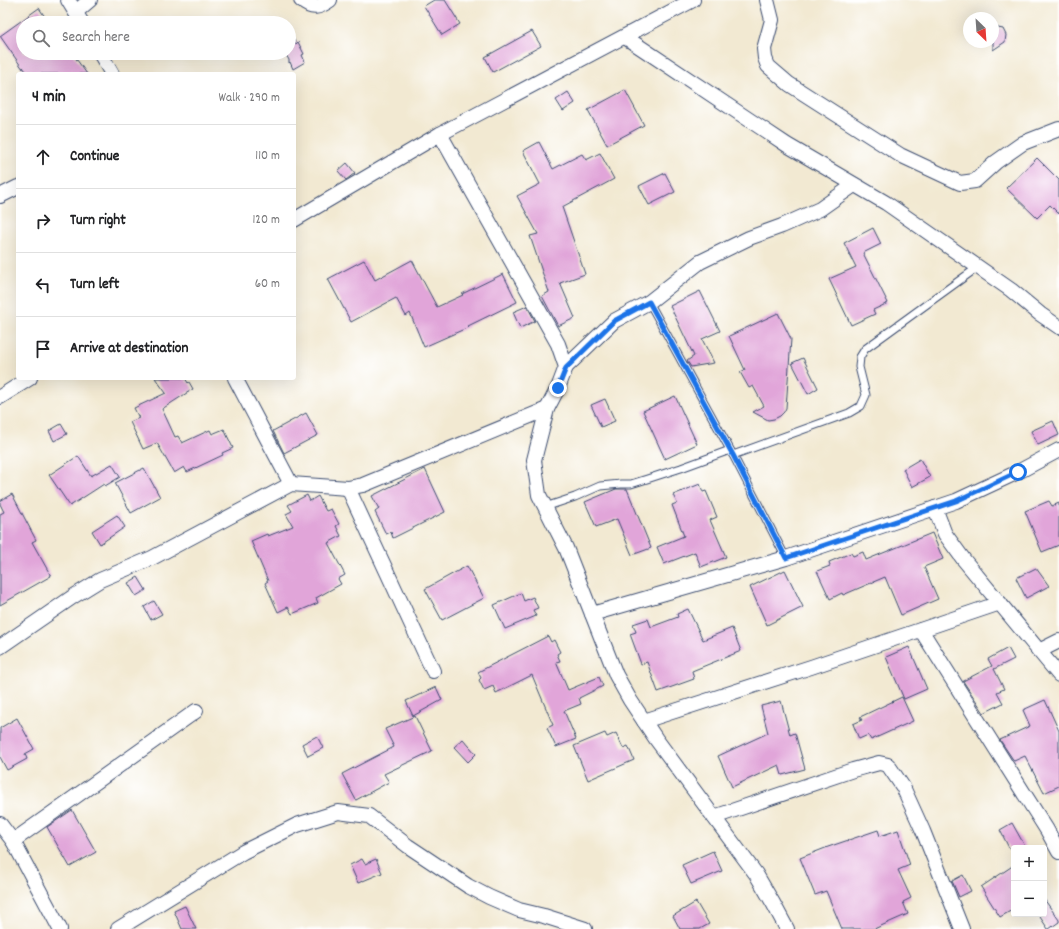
<!DOCTYPE html>
<html lang="en">
<head>
<meta charset="utf-8">
<style>
	:root { --surface:#fff; --page:#f6f6f6; --text:#202124; --muted:#757577; --line:#e0e0e0 }
	body { margin:0; font-family:Dekko,sans-serif; background:var(--page); color:var(--text) }
	.controls { position:absolute; right:12px; bottom:12px; display:grid; overflow:hidden; border-radius:4px; box-shadow:0 4px 16px #0002 }
	.controls button { width:36px; height:36px; display:grid; place-items:center; padding:0; border:0; border-bottom:1px solid var(--line); background:var(--surface); color:var(--text); font:20px sans-serif }
	.compass { position:absolute; left:963px; top:12px; width:36px; height:36px; border-radius:50%; background:var(--surface); box-shadow:0 4px 16px #0002; rotate:155deg }
	.stop { position:absolute; width:12px; height:12px; margin:-9px; border:3px solid #1a73e8; border-radius:50%; background:#fff }
	.stop.end { background:#1a73e8; border-color:#fff; box-shadow:0 1px 4px #0008 }
	.list { margin:0; padding:0; list-style:none }
	h2 { display:flex; justify-content:space-between; align-items:center; height:52px; margin:0; padding:0 16px; font-size:17px }
	h2 small { font-size:13px; font-weight:400; color:var(--muted) }
	.list li { display:grid; grid-template-columns:26px 1fr auto; gap:12px; align-items:center; box-sizing:border-box; height:64px; padding:0 16px; border-top:1px solid var(--line) }
	.list b { display:block; font-size:15px; white-space:nowrap }
	.list em { font-size:13px; font-style:normal; color:var(--muted) }
	.icon { flex:none; width:22px; height:22px; fill:none; stroke:currentColor; stroke-width:2; stroke-linecap:round; stroke-linejoin:round }
	.map { position:relative; flex:none; width:1059px; height:929px; overflow:hidden }
	.search { position:absolute; background:var(--surface); box-shadow:0 4px 16px #0002; left:16px; top:16px; width:280px; height:44px; display:flex; align-items:center; gap:10px; box-sizing:border-box; padding:0 14px; border-radius:22px; color:var(--muted); font-size:15px }
	.panel { position:absolute; background:var(--surface); box-shadow:0 4px 16px #0002; left:16px; top:72px; width:280px; height:308px; border-radius:4px }
	.map>svg:first-child { display:block }
	.building { fill:#e1a5d9 }
	.lines { fill:none; stroke-linecap:round; stroke-linejoin:round }
	.lane-casing { stroke:#3b4b6f; stroke-width:9 }
	.street-casing { stroke:#3b4b6f; stroke-width:16 }
	.lane { stroke:#fff; stroke-width:7 }
	.street { stroke:#fff; stroke-width:14 }
	.route { stroke:#1a73e8; stroke-width:5 }
</style>
</head>
<body>
<div class="map">
<svg width="1059" height="929" viewBox="0 0 1059 929">
	<rect width="100%" height="100%" fill="#fff"/>
	<filter id="ink" filterUnits="userSpaceOnUse"><feTurbulence type="fractalNoise" baseFrequency=".025" numOctaves="2"/><feDisplacementMap in="SourceGraphic" scale="8" xChannelSelector="R" yChannelSelector="G"/><feConvolveMatrix kernelMatrix="1 2 1 2 8 2 1 2 1" color-interpolation-filters="sRGB"/></filter>
	<filter id="wash" filterUnits="userSpaceOnUse"><feTurbulence type="fractalNoise" baseFrequency=".012" numOctaves="4" result="noise"/><feDisplacementMap in="SourceGraphic" scale="16" xChannelSelector="R" yChannelSelector="G"/><feGaussianBlur stdDeviation="0.9" result="paint"/><feColorMatrix in="noise" values="0 0 0 0 0 0 0 0 0 0 0 0 0 0 0 0 0 1.4 0 .05"/><feComposite in="paint" operator="in"/></filter>
	<g filter="url(#wash)">
		<rect width="100%" height="100%" fill="#f2e9d2"/>
		<g id="blocks">
			<!-- building -->
			<g class="building">
				<polygon points="434,0 445,0 460,24 442,35 424,6"/>
				<polygon points="39,8 49,23 23,23 23,53 72,53 87,74 28,74 23,67 23,69 0,36"/>
				<polygon points="993,27 1003,29 1006,35 1005,42 993,50"/>
				<polygon points="289,30 296,44 298,42 304,54 302,55 305,62 293,69 290,62 289,63 289,60 285,53 289,53"/>
				<polygon points="532,31 541,46 493,72 485,57"/>
				<polygon points="625,90 644,125 607,145 588,110"/>
				<polygon points="568,92 575,103 563,111 556,100"/>
				<polygon points="539,142 553,169 582,154 586,160 600,153 614,179 562,207 585,274 560,283 575,318 558,326 542,296 549,292 530,236 538,234 517,196 540,184 523,151"/>
				<polygon points="1037,158 1059,180 1059,214 1050,205 1037,218 1006,188"/>
				<polygon points="347,163 355,173 346,180 338,171"/>
				<polygon points="665,173 675,192 649,205 639,186"/>
				<polygon points="873,228 881,244 863,253 888,303 873,310 875,314 851,325 829,279 856,267 844,243"/>
				<polygon points="364,260 375,280 412,260 437,307 463,295 462,294 503,274 517,302 468,326 469,327 424,347 410,313 406,316 396,298 351,322 328,279"/>
				<polygon points="700,291 720,331 702,339 714,363 691,367 687,361 694,356 670,306"/>
				<polygon points="527,306 535,321 520,328 513,312"/>
				<polygon points="778,313 791,339 786,408 784,412 780,416 774,419 768,420 753,412 764,406 753,386 749,388 740,372 745,370 729,336"/>
				<polygon points="803,358 818,388 808,394 792,363"/>
				<polygon points="155,378 185,378 188,383 189,382 193,389 162,409 175,437 178,436 182,443 210,430 212,434 224,429 233,448 222,453 223,455 187,472 184,467 174,473 157,443 143,449 130,422 139,418 134,408 166,393"/>
				<polygon points="675,396 697,444 665,459 643,411"/>
				<polygon points="605,399 615,421 601,427 591,405"/>
				<polygon points="306,413 318,435 284,453 273,431"/>
				<polygon points="1053,421 1059,435 1038,445 1031,431"/>
				<polygon points="61,424 67,434 54,441 49,431"/>
				<polygon points="78,456 91,476 112,464 120,477 105,486 104,484 70,506 49,475"/>
				<polygon points="920,459 930,477 912,487 903,469"/>
				<polygon points="144,468 160,497 131,513 115,483"/>
				<polygon points="425,469 445,512 393,538 391,532 386,534 375,512 379,509 372,496"/>
				<polygon points="700,484 703,492 706,491 717,517 710,520 726,557 701,567 695,552 664,564 657,547 684,536 672,505 677,503 673,495"/>
				<polygon points="616,489 627,489 651,548 632,555 617,519 596,527 585,502"/>
				<polygon points="12,494 36,540 32,542 51,576 0,605 0,514 4,512 0,504 0,501"/>
				<polygon points="307,495 310,501 318,496 326,511 331,509 339,524 336,526 341,536 328,543 345,575 338,579 341,584 316,598 318,603 292,614 288,607 278,612 265,583 268,581 251,541 267,534 268,536 293,526 286,514 292,511 288,505"/>
				<polygon points="1049,501 1052,506 1059,503 1059,545 1042,552 1025,511"/>
				<polygon points="117,515 125,527 100,544 92,531"/>
				<polygon points="932,533 943,559 924,567 938,599 901,615 885,577 843,595 842,593 830,599 817,571 830,566 829,562 851,553 853,556 863,552 866,560"/>
				<polygon points="467,566 484,598 442,620 425,589"/>
				<polygon points="1036,568 1049,586 1026,598 1016,578"/>
				<polygon points="785,570 803,607 767,625 750,587"/>
				<polygon points="138,577 146,590 136,596 128,583"/>
				<polygon points="521,593 524,601 533,597 538,608 533,610 536,616 505,629 494,605"/>
				<polygon points="154,601 162,614 151,620 144,607"/>
				<polygon points="688,609 703,640 732,628 741,651 692,671 694,679 658,692 647,662 641,664 630,634 636,632 633,624 648,619 651,627 678,617 677,614"/>
				<polygon points="548,636 551,642 554,640 560,652 557,654 560,661 556,662 568,690 599,677 603,686 579,698 581,704 564,711 576,739 556,747 547,728 553,725 532,675 496,693 493,686 484,690 479,680 481,678 478,672"/>
				<polygon points="909,647 927,689 904,699 886,657"/>
				<polygon points="1008,648 1014,659 994,669 1004,689 997,692 1003,703 984,713 963,681 992,666 988,659"/>
				<polygon points="436,687 442,700 413,716 406,701"/>
				<polygon points="902,697 913,721 871,740 868,735 859,739 853,724 862,720 860,717"/>
				<polygon points="1045,700 1059,731 1059,786 1044,793 1025,756 1014,761 1000,740 1030,726 1023,710"/>
				<polygon points="781,701 790,735 795,733 805,769 782,775 779,765 732,787 718,756 768,733 761,706"/>
				<polygon points="415,716 432,751 384,774 389,782 356,800 342,774 394,747 385,729"/>
				<polygon points="17,718 34,749 25,754 27,759 7,770 0,757 0,728"/>
				<polygon points="605,733 607,737 616,733 623,748 628,746 634,760 588,780 574,746"/>
				<polygon points="317,736 323,748 308,756 302,744"/>
				<polygon points="463,739 476,754 468,762 454,747"/>
				<polygon points="72,810 96,852 70,867 47,827"/>
				<polygon points="1012,823 1026,848 1009,848 1000,830"/>
				<polygon points="878,830 880,836 898,830 910,865 898,870 911,898 903,902 908,914 874,929 842,929 826,891 815,895 800,858 828,847"/>
				<polygon points="713,851 722,871 691,884 682,865"/>
				<polygon points="362,859 365,864 376,859 382,873 358,883 350,865"/>
				<polygon points="1014,865 1014,909 1000,917 981,887"/>
				<polygon points="963,875 971,891 959,897 952,881"/>
				<polygon points="1044,899 1059,920 1059,922 1049,929 1048,929 1038,914 1044,914"/>
				<polygon points="696,902 709,924 700,929 680,929 673,916"/>
				<polygon points="185,906 196,929 182,929 174,911"/>
			</g>
		</g>
	</g>
	<g filter="url(#ink)">
		<use href="#blocks" fill-opacity="0" stroke="#3b4b6f" stroke-width="1"/>
		<g class="lines">
			<!-- lane casing -->
			<g class="lane-casing">
				<g id="lane">
					<polyline points="649,302 733,455 786,558"/>
					<polyline points="733,455 849,413 861,406 866,395 859,367 860,357 865,349 978,267"/>
					<polyline points="545,507 575,497 600,486 621,484 631,484 647,479 681,468 730,450"/>
				</g>
			</g>
			<!-- street casing -->
			<g class="street-casing">
				<g id="street">
					<polyline points="68,0 82,23"/>
					<path d="M 301,0 C 312,10 319,8 330,0"/>
					<polyline points="767,0 772,20 764,49 765,58 768,66 789,84 900,155 960,183 975,181 996,162 1023,143 1059,129"/>
					<polyline points="76,12 90,0"/>
					<polyline points="625,37 787,145 886,203 1011,290 1040,314 1059,327"/>
					<polyline points="100,53 112,74"/>
					<polyline points="440,134 558,344 566,367 558,388 547,409 534,460 539,495 566,548 616,675 630,700 656,739 756,874 773,903 787,929"/>
					<polyline points="0,196 18,187"/>
					<polyline points="294,220 440,134 693,0"/>
					<polyline points="566,367 614,321 649,302 700,262 749,238 782,226 820,209 854,185"/>
					<polyline points="235,378 291,484"/>
					<polyline points="0,397 30,378"/>
					<polyline points="348,488 433,671"/>
					<polyline points="935,508 945,534 964,560 1059,675"/>
					<polyline points="592,614 786,558 956,501 1018,472 1059,450"/>
					<polyline points="921,630 1047,830 1059,852"/>
					<polyline points="0,647 74,596 100,580 152,558 291,484 348,488 363,485 547,409"/>
					<polyline points="1039,651 1059,641"/>
					<polyline points="644,721 811,667 1000,603"/>
					<polyline points="714,817 853,770 879,763 888,765 903,787 923,831 962,929"/>
					<polyline points="0,824 13,841 60,929"/>
					<polyline points="13,841 196,711"/>
					<polyline points="118,929 243,852 297,825 338,812 369,816 408,846 468,886 489,897 519,910 544,916 585,929"/>
				</g>
			</g>
			<!-- lane -->
			<use href="#lane" class="lane"/>
			<!-- street -->
			<use href="#street" class="street"/>
		</g>
	</g>
	<g class="lines" filter="url(#ink)">
		<!-- route -->
		<polyline class="route" points="558,388 566,368 614,321 649,302 733,455 786,558 956,501 1018,472"/>
	</g>
</svg>
<div class="controls">
<button>+</button>
<button>−</button>
</div>
<svg class="compass" viewBox="-18 -18 36 36"><path d="M0-13l5 13h-10z" fill="#e53935"/><path d="M0 13l5-13h-10z" fill="#757577"/></svg>
<div class="stop" style="left:1018px;top:472px"></div>
<div class="stop end" style="left:558px;top:388px"></div>
<div class="search"><svg class="icon" aria-label="search" viewBox="0 0 24 24"><circle cx="10" cy="10" r="6"/><path d="M15 15l6 6"/></svg>Search here</div>
<section class="panel">
<h2>4 min<small>Walk · 290 m</small></h2>
<ul class="list">
<li><svg class="icon" aria-label="ahead" viewBox="0 0 24 24"><path d="M12 20V5M6 11l6-6 6 6"/></svg><div><b>Continue</b></div><em>110 m</em></li>
<li><svg class="icon" aria-label="right" viewBox="0 0 24 24"><path d="M7 20v-9h11M14 6l5 5-5 5"/></svg><div><b>Turn right</b></div><em>120 m</em></li>
<li><svg class="icon" aria-label="left" viewBox="0 0 24 24"><path d="M17 20v-9H6M10 6l-5 5 5 5"/></svg><div><b>Turn left</b></div><em>60 m</em></li>
<li><svg class="icon" aria-label="arrive" viewBox="0 0 24 24"><path d="M6 21V4h12l-3 4 3 4H6"/></svg><div><b>Arrive at destination</b></div></li>
</ul>
</section>
</div>
</body>
</html>
